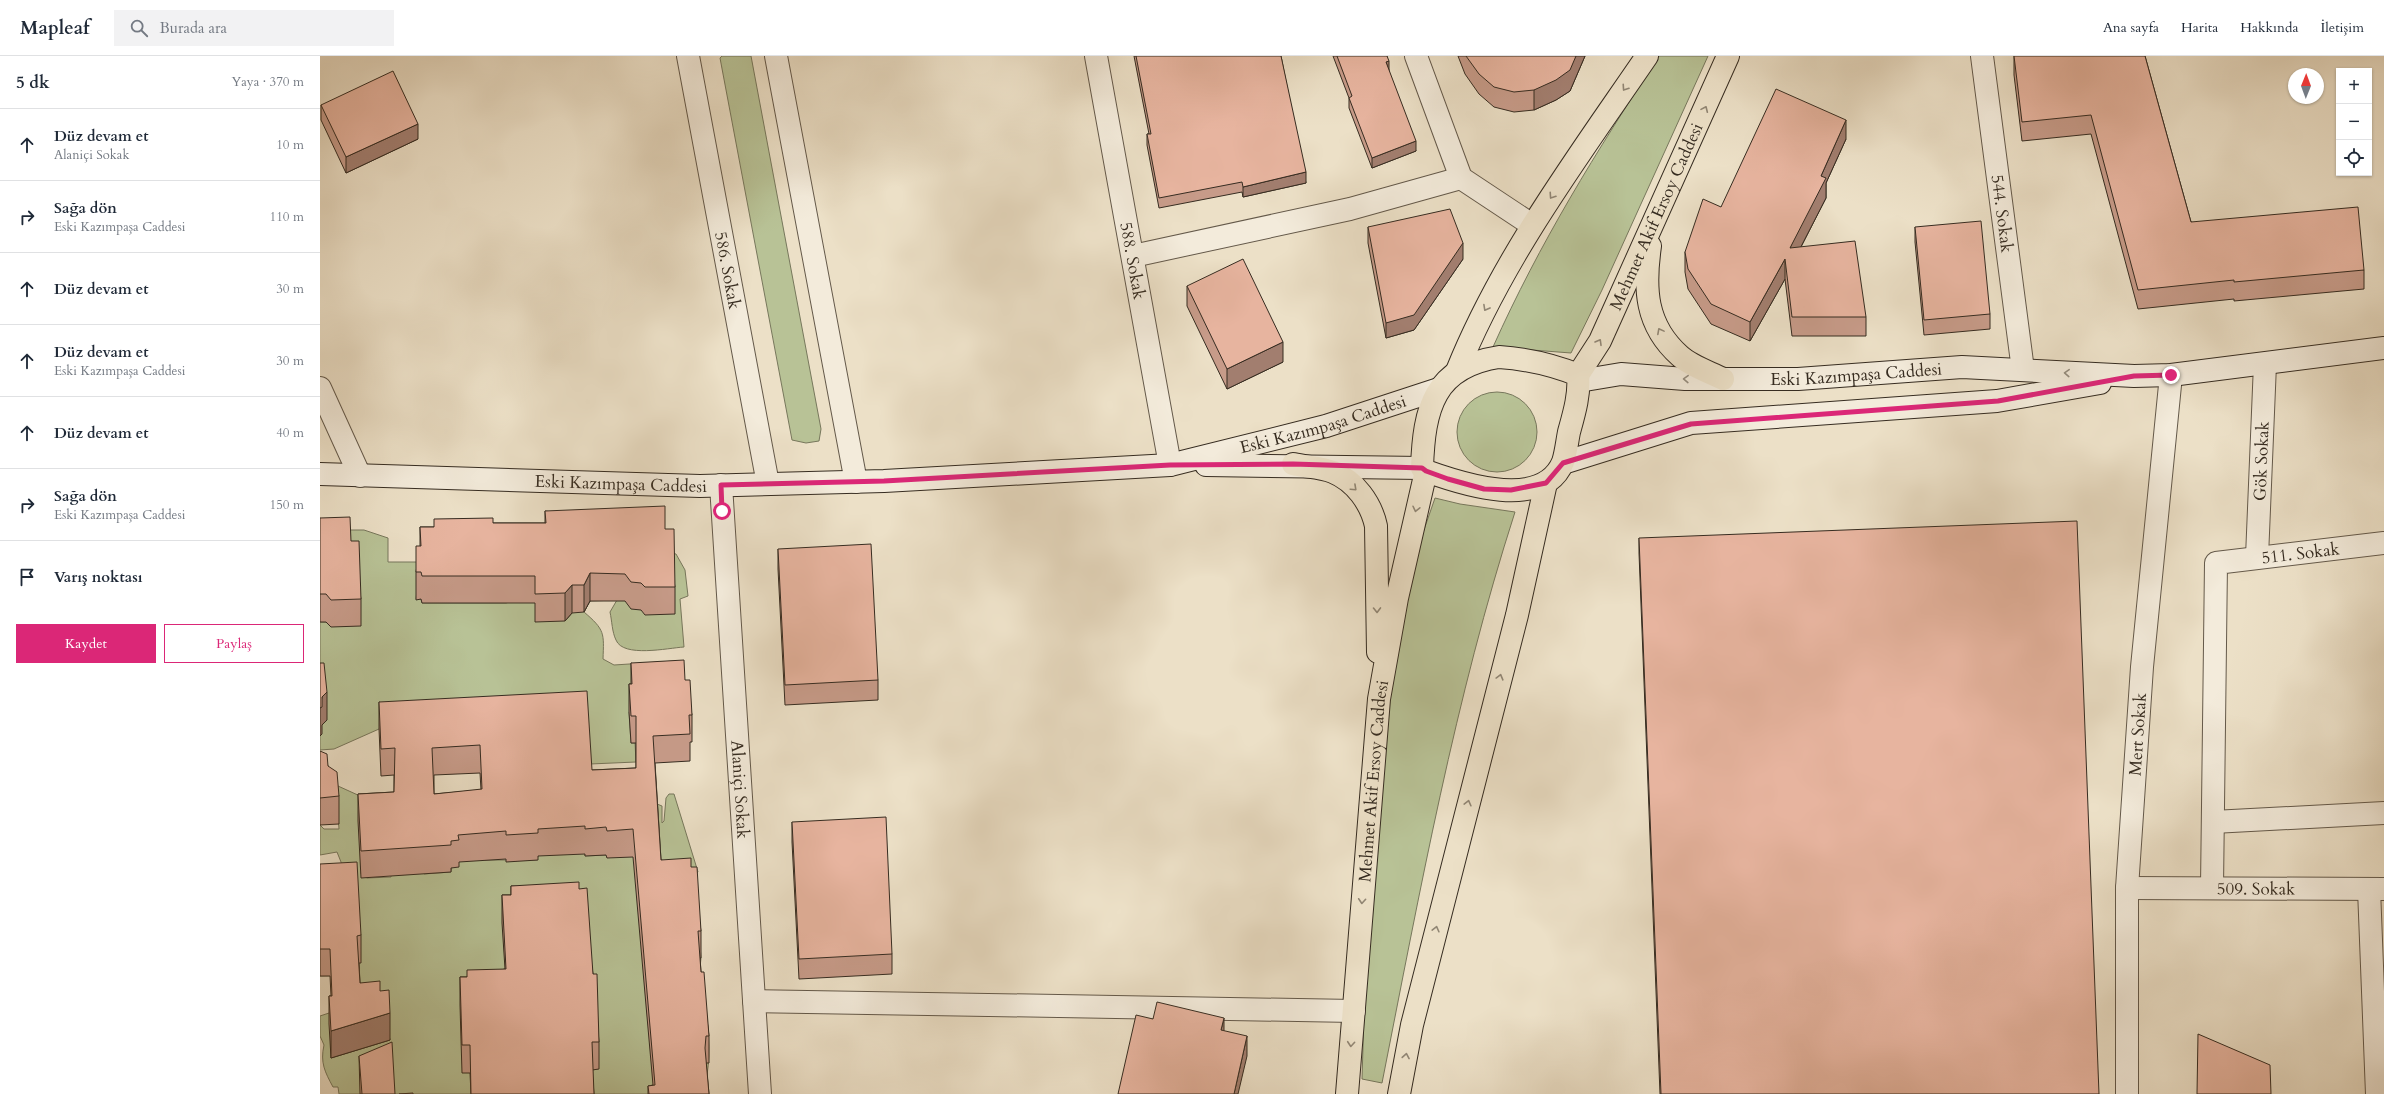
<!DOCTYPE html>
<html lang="tr">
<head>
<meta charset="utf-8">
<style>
	:root { --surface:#fff; --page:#f2f2f3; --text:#1f2937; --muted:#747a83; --line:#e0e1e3; --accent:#db2777 }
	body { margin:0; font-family:Cardo,serif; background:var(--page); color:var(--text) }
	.controls { position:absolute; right:12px; top:12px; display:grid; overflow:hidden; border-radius:0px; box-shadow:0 1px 3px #0004 }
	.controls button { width:36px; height:36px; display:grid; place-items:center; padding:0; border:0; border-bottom:1px solid var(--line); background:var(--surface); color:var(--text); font:20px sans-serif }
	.compass { position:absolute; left:1968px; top:12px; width:36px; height:36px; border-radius:50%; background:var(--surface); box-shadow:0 1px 3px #0004; rotate:1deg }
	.stop { position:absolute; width:12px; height:12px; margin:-9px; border:3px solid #db2777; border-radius:50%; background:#fff }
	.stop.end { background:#db2777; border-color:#fff; box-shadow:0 1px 4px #0008 }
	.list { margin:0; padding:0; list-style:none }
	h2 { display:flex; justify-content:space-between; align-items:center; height:52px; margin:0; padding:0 16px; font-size:17px }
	h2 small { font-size:13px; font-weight:400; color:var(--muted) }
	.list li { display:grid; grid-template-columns:26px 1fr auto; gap:12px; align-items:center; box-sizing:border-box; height:72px; padding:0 16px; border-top:1px solid var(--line) }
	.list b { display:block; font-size:15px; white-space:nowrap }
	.list p { margin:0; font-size:13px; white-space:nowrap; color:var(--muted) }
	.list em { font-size:13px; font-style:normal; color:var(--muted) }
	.actions { display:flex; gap:8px; padding:12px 16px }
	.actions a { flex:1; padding:9px 0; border:1px solid var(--accent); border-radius:0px; text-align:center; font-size:14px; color:var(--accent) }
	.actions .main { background:var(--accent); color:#fff }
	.icon { flex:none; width:22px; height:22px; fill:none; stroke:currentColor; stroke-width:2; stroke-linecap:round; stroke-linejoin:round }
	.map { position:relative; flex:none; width:2064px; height:1038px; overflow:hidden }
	header { display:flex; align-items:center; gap:24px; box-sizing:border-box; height:56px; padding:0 20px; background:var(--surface); border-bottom:1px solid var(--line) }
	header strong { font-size:19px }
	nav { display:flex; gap:22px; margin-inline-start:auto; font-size:14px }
	.search { width:280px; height:36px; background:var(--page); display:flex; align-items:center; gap:10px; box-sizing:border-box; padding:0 14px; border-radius:0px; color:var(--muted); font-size:15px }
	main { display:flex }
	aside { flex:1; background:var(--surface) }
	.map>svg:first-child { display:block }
	.green { fill:#b8c296; stroke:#77775c }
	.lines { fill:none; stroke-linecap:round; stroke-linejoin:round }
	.street-casing { stroke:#64594a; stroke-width:24 }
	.secondary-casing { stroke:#362c21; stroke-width:24 }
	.primary-casing { stroke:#362c21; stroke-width:24 }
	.street { stroke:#f3ebdb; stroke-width:22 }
	.secondary { stroke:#f3ebdb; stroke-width:22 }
	.primary { stroke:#ece0c7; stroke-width:22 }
	.wall { fill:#c79b89; stroke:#362c21; fill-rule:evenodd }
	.shaded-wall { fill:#a27e6f; stroke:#362c21 }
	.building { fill:#e7b49f; stroke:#362c21; fill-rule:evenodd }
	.oneway { stroke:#918674 }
	.oneway2 { stroke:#948c7e }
	.route { stroke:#db2777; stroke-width:5 }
	.labels { text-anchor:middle; stroke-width:3; stroke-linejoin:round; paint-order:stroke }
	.street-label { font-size:17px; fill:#362c21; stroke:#f3ebdb }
</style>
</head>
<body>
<header>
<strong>Mapleaf</strong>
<div class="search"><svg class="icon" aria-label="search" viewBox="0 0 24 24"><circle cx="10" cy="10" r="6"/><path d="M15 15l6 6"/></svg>Burada ara</div>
<nav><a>Ana sayfa</a><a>Harita</a><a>Hakkında</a><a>İletişim</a></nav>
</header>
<main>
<aside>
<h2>5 dk<small>Yaya · 370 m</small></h2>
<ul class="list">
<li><svg class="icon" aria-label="ahead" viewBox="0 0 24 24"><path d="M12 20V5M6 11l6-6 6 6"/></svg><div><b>Düz devam et</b><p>Alaniçi Sokak</p></div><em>10 m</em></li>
<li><svg class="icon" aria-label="right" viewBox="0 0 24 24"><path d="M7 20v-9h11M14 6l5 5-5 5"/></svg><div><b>Sağa dön</b><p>Eski Kazımpaşa Caddesi</p></div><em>110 m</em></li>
<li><svg class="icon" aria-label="ahead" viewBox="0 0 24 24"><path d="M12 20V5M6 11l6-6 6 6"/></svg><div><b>Düz devam et</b></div><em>30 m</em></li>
<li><svg class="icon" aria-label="ahead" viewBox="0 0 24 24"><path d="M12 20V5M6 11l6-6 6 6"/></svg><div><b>Düz devam et</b><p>Eski Kazımpaşa Caddesi</p></div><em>30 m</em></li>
<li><svg class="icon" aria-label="ahead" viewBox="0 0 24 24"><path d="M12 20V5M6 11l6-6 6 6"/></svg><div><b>Düz devam et</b></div><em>40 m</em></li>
<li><svg class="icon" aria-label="right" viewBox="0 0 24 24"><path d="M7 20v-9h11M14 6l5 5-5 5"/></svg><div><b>Sağa dön</b><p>Eski Kazımpaşa Caddesi</p></div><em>150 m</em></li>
<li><svg class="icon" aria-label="arrive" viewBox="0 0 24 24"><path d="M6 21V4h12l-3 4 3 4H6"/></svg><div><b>Varış noktası</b></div></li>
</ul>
<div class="actions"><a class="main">Kaydet</a><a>Paylaş</a></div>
</aside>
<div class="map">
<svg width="2064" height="1038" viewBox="0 0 2064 1038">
	<rect width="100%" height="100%" fill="#ece0c7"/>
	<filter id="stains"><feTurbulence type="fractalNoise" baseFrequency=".005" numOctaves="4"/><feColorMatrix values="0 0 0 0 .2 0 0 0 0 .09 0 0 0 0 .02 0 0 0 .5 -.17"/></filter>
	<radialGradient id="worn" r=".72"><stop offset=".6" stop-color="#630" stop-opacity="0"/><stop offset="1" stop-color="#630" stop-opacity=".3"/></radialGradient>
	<!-- green -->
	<g class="green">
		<polygon points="402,0 431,0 501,373 499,385 486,387 472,384 400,2"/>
		<path d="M 1339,0 L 1388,0 L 1282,234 L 1251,297 L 1173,291 C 1220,186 1276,96 1339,0 Z"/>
		<circle cx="1177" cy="376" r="40"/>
		<path d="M 1115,442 L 1140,448 L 1195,456 C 1135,642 1100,835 1062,1027 L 1042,1023 L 1045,926 L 1058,737 L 1074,603 L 1097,494 Z"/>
		<path d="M 25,474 L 44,474 L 68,482 L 68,506 L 100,506 L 96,543 L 101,543 L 102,547 L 186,547 L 352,497 L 356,498 L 365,514 L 368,540 L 360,543 L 364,591 C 348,592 303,602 296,584 C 292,576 292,565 290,556 L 297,544 L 270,545 L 264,556 C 285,574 284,577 283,603 L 294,609 L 355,605 L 309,656 L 311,687 L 315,687 L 316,706 L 270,708 L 59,673 L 14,693 L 0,694 L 0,566 L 6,566 L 11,571 Z"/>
		<path d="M 7,725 L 40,740 L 41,818 L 47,822 L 71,821 L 71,817 L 103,815 L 104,818 L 131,816 L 137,783 L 165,804 L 217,804 L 218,800 L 263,762 L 265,800 L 286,799 L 287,802 L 337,748 L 342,750 L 342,767 L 344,765 L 346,742 L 349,738 L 354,738 L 378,816 L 375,819 L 381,902 C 379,916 382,928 384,942 C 388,966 391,995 387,1019 L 341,1038 L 271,1038 L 272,1014 L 278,1013 L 278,992 L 155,1038 L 19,1038 L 18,1031 L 13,1031 C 5,1016 0,1007 4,989 L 0,980 L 0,960 L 12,956 L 38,919 L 0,920 L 27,821 L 17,796 L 0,799 L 0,769 L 4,773 L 19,773 L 17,744 Z"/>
	</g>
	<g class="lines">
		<!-- street casing -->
		<g class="street-casing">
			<g id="street">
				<path id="s1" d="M 368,0 L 448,428"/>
				<polyline points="456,0 536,426"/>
				<path id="s2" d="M 776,0 L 850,409"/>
				<polyline points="1096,0 1141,122 1212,169"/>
				<path id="s3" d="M 1662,0 L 1703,314"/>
				<polyline points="813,200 1030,153 1141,122"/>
				<polyline points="0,332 40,420"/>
				<path id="s4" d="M 401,429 L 440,1038"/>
				<path id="s5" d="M 1937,501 L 1945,308"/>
				<polyline points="1893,766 2064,757"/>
				<path id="s6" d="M 1892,831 L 1896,507 L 2064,487"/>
				<path id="s7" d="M 1807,832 L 2064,833"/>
				<polyline points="2049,833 2057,1038"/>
				<polyline points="434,945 1034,955"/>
				<path id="s8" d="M 1807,1038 L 1807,832 L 1822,611 L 1851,319"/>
			</g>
		</g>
		<!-- secondary casing -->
		<g class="secondary-casing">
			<g id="secondary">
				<path id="s9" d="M 1259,325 L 1301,318 L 1365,323 L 1478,323 L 1642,311 L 1814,320 L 1851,319 L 2064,292"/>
				<polyline points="1243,407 1371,367 1677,345 1780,327"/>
				<polyline points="886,409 1102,412"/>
				<path id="s10" d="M 0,418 L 380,430 L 564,425 L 850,409 L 1006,370 L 1119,333"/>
			</g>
		</g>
		<!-- primary casing -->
		<g class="primary-casing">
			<g id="primary">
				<path d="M 1330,190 C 1324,232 1325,269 1360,300 C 1371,310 1389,316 1403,323"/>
				<path d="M 1179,301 C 1208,303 1231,308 1258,319 C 1260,338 1254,358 1249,376 C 1247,386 1246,397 1243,406 C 1223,455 1142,428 1106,415 L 1102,412 C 1104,352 1114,311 1179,301 Z"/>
				<path d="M 1137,315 C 1183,201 1258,101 1327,0"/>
				<path id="s11" d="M 1258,319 L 1280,285 L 1408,0"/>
				<path d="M 973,408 C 985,411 1001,411 1013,416 C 1035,425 1051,447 1056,470 L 1058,596"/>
				<path id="s12" d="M 1027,1038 L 1059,643 L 1077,542 L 1106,415"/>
				<polyline points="1079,1038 1092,969 1197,559 1226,427"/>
			</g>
		</g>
		<!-- street -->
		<use href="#street" class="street"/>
		<!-- secondary -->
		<use href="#secondary" class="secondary"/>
		<!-- primary -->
		<use href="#primary" class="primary"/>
	</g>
	<!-- wall -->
	<g class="wall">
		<polygon points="814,0 961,0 986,127 923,141 922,136 839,152 827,89 827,78 829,78"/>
		<polygon points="1013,0 1067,0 1069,16 1096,95 1052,112 1029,52 1029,42"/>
		<polygon points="1138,0 1265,0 1250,35 1236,44 1214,54 1194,56 1174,51 1159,38 1145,18"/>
		<polygon points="1694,0 1825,0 1871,166 2044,214 2044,233 1914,245 1914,243 1818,253 1771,78 1702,85 1694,19"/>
		<polygon points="1,49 98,83 26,117 1,64"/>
		<polygon points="1526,83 1506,127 1506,142 1481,191 1546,261 1546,280 1472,280 1465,223 1430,285 1391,268 1368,233 1365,216 1365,196 1401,151"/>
		<polygon points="1048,171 1143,203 1094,274 1066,282 1048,187"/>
		<polygon points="1595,171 1670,258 1670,273 1604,279 1595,186"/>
		<polygon points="867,230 963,306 907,333 867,250"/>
		<polygon points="225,455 345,473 355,531 355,558 325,559 321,554 311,553 305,545 270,545 264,556 252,557 245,565 215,566 215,547 102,547 101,543 96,544 96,516 100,490 100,471 114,471 173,467 225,467"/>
		<polygon points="0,462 31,485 41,543 41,570 11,571 6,566 0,566"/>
		<polygon points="1319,482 1779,1038 1340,1038 1319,497"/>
		<polygon points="458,493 558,624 558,644 465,649 458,513"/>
		<path d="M 311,607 L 365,624 L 372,659 L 372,686 L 370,686 L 370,705 L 335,707 L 341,804 L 371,811 L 381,875 L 381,902 L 380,902 L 381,916 L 389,980 L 389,1007 L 386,1007 L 389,1038 L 328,1038 L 328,1030 L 333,1029 L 313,801 L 287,802 L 286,799 L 265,800 L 265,798 L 218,800 L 218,804 L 186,806 L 186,803 L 139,806 L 139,811 L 131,812 L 131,816 L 41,822 L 38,765 L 38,738 L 74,736 L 74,719 L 61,720 L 59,673 L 59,646 L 272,714 L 316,712 L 316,687 L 311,687 L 309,656 L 309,628 L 311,628 ZM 160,717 L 161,734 L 114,738 L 114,719 Z"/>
		<polygon points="0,695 8,710 19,740 19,768 0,769"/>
		<polygon points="472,766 572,898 572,918 479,923 472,786"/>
		<polygon points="0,808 41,879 41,907 39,907 40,927 60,935 70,984 11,1002 9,968 9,940 11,940 10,920 0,920"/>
		<polygon points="191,830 259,833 273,918 279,986 279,1013 272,1014 274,1038 151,1038 150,1017 142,1017 140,949 140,921 147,921 185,913 182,867 182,839 191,839"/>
		<polygon points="39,1000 75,1038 40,1038"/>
	</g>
	<!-- shaded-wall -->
	<g class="shaded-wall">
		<polygon points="1256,0 1265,0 1250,35 1236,44 1214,54 1214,34"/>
		<polygon points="1069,5 1069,16 1066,6"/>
		<polygon points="1526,64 1526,83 1506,127 1506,142 1470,212 1470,192 1501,120"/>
		<polygon points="98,68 98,83 26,117 26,101"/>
		<polygon points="1096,85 1096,95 1052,112 1052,102"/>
		<polygon points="986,116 986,127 923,141 923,131"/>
		<polygon points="1143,187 1143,203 1094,274 1066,282 1066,267"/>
		<polygon points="1465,203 1465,223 1430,285 1430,266"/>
		<polygon points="963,286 963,306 907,333 907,313"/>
		<polygon points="270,517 270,545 264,556 264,529"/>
		<polygon points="252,529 252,557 245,565 245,537"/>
		<polygon points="7,636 7,664 2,669 2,678 0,680 0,652 2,641"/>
		<polygon points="70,957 70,984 11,1002 11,975"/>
		<polygon points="904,962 904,982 901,974"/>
		<polygon points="927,980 927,1000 918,1038 914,1038"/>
	</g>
	<!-- building -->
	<g class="building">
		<polygon points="816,0 961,0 986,116 923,131 922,126 839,142 827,78 831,78"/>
		<polygon points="1017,0 1067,0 1069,5 1066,6 1096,85 1052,102 1029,42 1032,40"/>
		<polygon points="1146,0 1256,0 1250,14 1236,24 1214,34 1194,36 1174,31 1159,18"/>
		<polygon points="1694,0 1825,0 1871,166 2038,151 2044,214 1914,226 1914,224 1818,234 1771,59 1702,66"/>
		<polygon points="73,15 98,68 26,101 1,49"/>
		<polygon points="1456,33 1526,64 1501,120 1506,122 1470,192 1535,185 1546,261 1472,261 1465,203 1430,266 1391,248 1368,213 1365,196 1383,143 1401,151"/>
		<polygon points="1130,153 1143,187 1094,259 1066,267 1048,171"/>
		<polygon points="1661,165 1670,258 1604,264 1595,171"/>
		<polygon points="923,203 963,286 907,313 867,230"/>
		<polygon points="345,450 345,473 354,473 355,531 325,531 321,527 311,526 305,518 270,517 264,529 252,529 245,537 215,538 215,520 102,520 101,516 96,516 96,490 101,490 100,471 114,471 114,463 173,462 173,467 226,467 225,455"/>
		<polygon points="30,461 31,485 39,485 41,543 11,544 6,538 0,538 0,462"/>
		<polygon points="1757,465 1779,1038 1341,1038 1319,482"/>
		<polygon points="551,488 558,624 465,629 458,493"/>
		<path d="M 364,604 L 365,624 L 370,624 L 372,659 L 369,659 L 370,678 L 333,680 L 341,804 L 371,802 L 371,811 L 377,811 L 381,875 L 378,875 L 381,916 L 384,916 L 389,980 L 386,980 L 385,992 L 389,1038 L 329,1038 L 328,1030 L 335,1029 L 313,773 L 287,775 L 286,771 L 265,773 L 265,770 L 218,773 L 218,777 L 186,779 L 186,775 L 138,779 L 139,784 L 131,785 L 131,789 L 41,795 L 38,738 L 74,736 L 75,692 L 61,693 L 59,646 L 267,635 L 272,714 L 316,712 L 316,660 L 311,660 L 309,628 L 312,628 L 311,607 ZM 160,689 L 162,733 L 114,738 L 112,692 Z"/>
		<polygon points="0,607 4,607 7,636 2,641 2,651 0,652"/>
		<polygon points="0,695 7,698 8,710 17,716 19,740 0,742"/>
		<polygon points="566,761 572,898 479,903 472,766"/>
		<polygon points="37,806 41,879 37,880 40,927 60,925 60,935 69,934 70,957 11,975 9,940 12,940 10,893 0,893 0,808"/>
		<polygon points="259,826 259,833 267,832 273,918 277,918 279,986 272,986 274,1038 151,1038 150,989 142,989 140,921 147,921 147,914 186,913 182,839 191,839 191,830"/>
		<polygon points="837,946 904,962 901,974 927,980 914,1038 798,1038 816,959 833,963"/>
		<polygon points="1878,978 1950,1009 1951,1038 1877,1038"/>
		<polygon points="72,986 75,1038 42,1038 39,1000"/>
		<polygon points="93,1037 93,1038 79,1038"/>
	</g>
	<!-- one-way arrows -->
	<defs><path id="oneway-chevron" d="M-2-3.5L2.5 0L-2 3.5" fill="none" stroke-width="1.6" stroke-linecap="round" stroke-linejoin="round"/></defs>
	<g class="oneway">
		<use href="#oneway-chevron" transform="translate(1305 32) rotate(124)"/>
		<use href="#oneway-chevron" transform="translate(1385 53) rotate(-66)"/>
		<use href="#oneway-chevron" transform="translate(1232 140) rotate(124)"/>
		<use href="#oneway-chevron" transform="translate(1166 252) rotate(119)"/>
		<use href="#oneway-chevron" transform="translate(1340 275) rotate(-118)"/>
		<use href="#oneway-chevron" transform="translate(1279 286) rotate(-60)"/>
		<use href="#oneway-chevron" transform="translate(1034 432) rotate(43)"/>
		<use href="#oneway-chevron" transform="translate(1096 453) rotate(103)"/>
		<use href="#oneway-chevron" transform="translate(1057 554) rotate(89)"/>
		<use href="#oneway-chevron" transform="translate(1180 621) rotate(-75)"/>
		<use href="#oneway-chevron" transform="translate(1148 747) rotate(-76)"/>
		<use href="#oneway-chevron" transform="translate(1042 845) rotate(94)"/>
		<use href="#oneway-chevron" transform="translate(1116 873) rotate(-76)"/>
		<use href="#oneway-chevron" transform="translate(1031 988) rotate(95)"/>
		<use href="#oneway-chevron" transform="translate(1086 1000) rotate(-80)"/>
	</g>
	<g class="oneway2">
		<use href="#oneway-chevron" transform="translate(1747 317) rotate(-177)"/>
		<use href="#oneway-chevron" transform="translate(1366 323) rotate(-178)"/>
	</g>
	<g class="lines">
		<!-- route -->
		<polyline class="route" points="402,455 401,429 564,425 850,409 973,408 1102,412 1106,415 1128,423 1164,433 1191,434 1226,427 1243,407 1371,368 1678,345 1814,320 1851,319"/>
	</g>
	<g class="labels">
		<!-- street labels -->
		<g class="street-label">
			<text dy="6" stroke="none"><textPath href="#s3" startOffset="159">544. Sokak</textPath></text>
			<text dy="6" stroke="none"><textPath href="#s11" startOffset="177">Mehmet Akif Ersoy Caddesi</textPath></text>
			<text dy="6" stroke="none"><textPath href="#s2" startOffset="208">588. Sokak</textPath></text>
			<text dy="6" stroke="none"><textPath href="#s1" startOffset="218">586. Sokak</textPath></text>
			<text dy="6" stroke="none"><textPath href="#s9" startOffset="278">Eski Kazımpaşa Caddesi</textPath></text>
			<text dy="6" stroke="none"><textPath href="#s10" startOffset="1009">Eski Kazımpaşa Caddesi</textPath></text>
			<text dy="6" stroke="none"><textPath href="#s5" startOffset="96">Gök Sokak</textPath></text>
			<text dy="6" stroke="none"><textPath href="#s10" startOffset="301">Eski Kazımpaşa Caddesi</textPath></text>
			<text dy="6" stroke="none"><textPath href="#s6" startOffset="409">511. Sokak</textPath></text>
			<text dy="6" stroke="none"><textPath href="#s8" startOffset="360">Mert Sokak</textPath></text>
			<text dy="6" stroke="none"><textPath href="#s12" startOffset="314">Mehmet Akif Ersoy Caddesi</textPath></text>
			<text dy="6" stroke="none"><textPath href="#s4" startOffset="305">Alaniçi Sokak</textPath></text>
			<text dy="6" stroke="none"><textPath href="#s7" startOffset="129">509. Sokak</textPath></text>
		</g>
	</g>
	<rect width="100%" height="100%" filter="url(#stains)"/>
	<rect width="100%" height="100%" fill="url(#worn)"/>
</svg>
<div class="controls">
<button>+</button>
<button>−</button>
<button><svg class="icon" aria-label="locate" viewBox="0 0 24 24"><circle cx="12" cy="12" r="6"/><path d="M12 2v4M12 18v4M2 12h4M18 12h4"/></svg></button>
</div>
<svg class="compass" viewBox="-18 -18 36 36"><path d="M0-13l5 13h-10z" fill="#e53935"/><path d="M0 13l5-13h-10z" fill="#747a83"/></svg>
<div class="stop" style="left:402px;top:455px"></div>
<div class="stop end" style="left:1851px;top:319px"></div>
</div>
</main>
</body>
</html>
